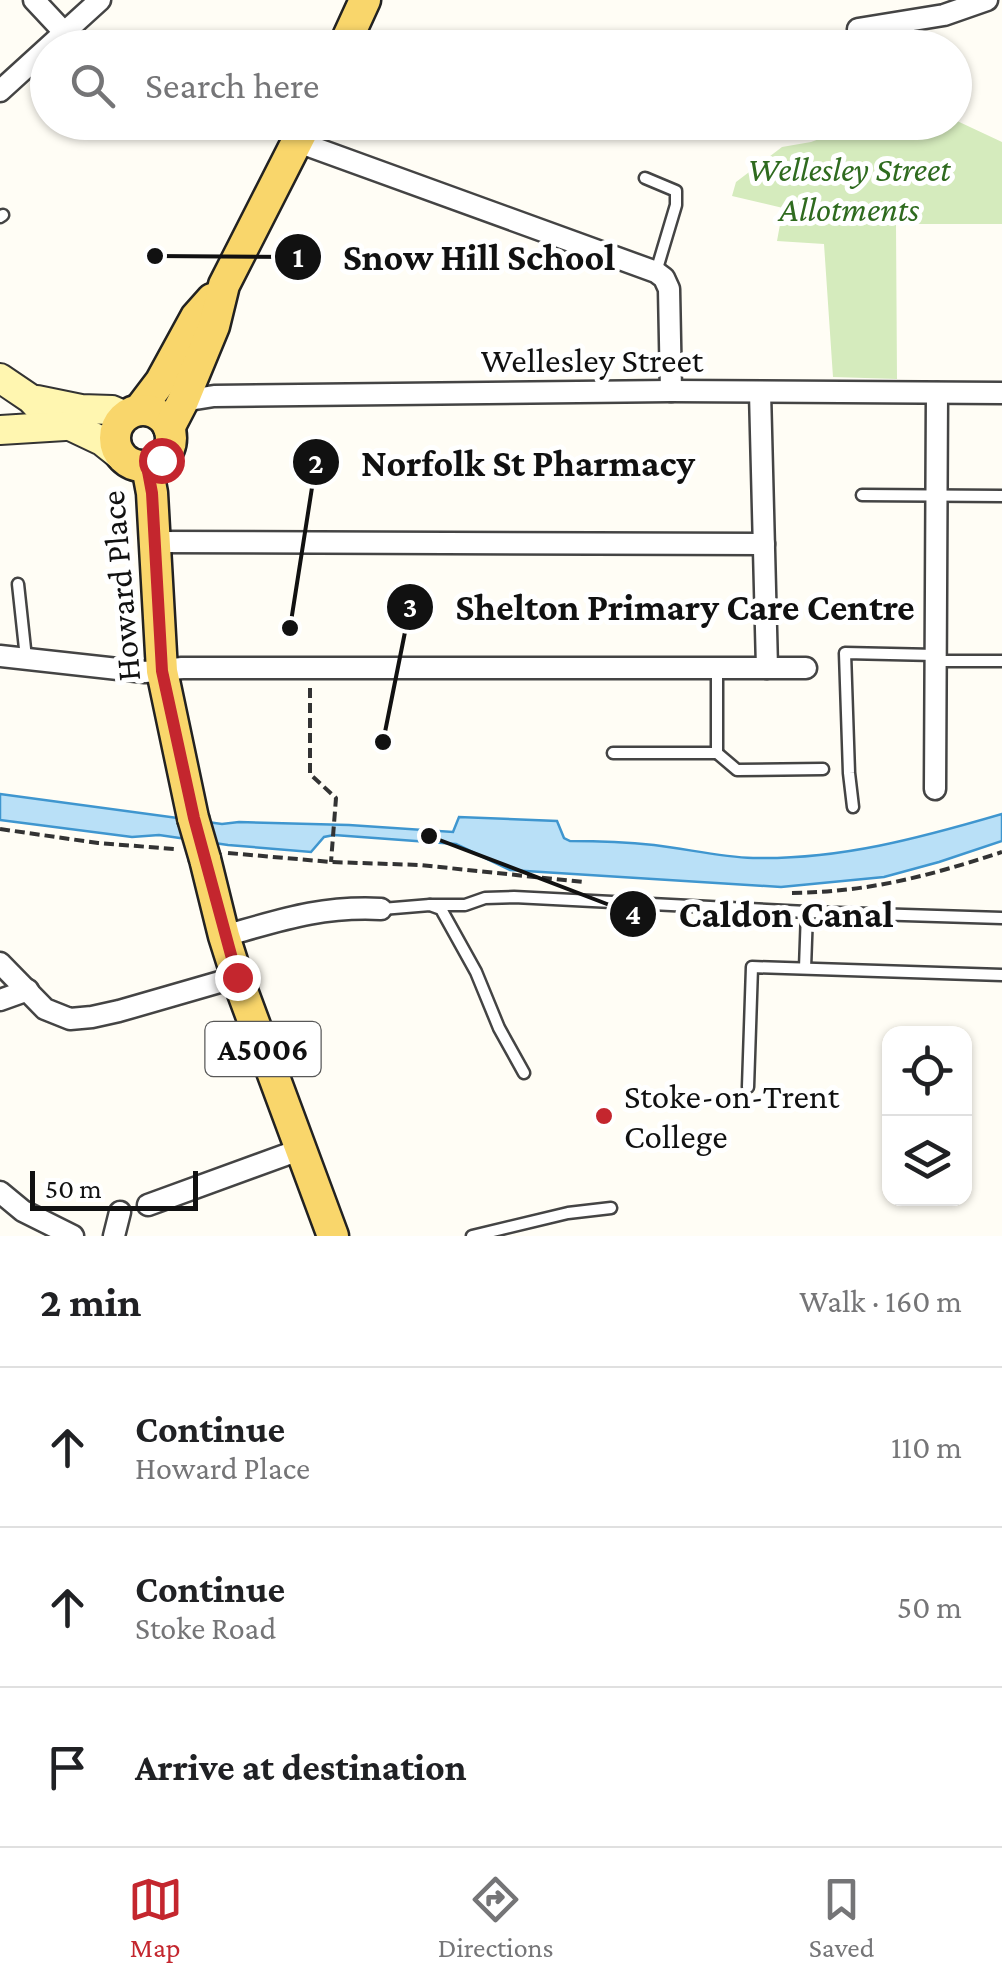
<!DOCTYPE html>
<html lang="en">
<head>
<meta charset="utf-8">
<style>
	:root { --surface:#fff; --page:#f6f6f6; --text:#202124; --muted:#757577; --line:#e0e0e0; --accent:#c4262e }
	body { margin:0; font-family:"Crimson Pro",serif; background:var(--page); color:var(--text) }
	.controls { position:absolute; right:30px; bottom:30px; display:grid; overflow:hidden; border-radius:20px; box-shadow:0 2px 8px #0004 }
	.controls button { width:90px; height:90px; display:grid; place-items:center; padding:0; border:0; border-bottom:2px solid var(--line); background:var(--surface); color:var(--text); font:50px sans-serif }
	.scale { position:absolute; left:30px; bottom:25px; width:168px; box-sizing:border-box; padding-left:10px; border:5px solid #111; border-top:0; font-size:28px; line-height:35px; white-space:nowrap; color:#111; -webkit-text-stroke:8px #fff; paint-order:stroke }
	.stop { position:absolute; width:30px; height:30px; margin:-22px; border:8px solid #c4262e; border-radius:50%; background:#fff }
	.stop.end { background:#c4262e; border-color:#fff; box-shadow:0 2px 10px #0008 }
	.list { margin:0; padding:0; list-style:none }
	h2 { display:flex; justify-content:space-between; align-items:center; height:130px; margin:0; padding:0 40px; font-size:42px }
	h2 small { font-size:32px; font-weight:400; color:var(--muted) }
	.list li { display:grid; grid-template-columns:65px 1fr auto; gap:30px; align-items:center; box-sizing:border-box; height:160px; padding:0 40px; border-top:2px solid var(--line) }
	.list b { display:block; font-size:38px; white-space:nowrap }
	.list p { margin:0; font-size:32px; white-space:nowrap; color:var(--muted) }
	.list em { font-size:32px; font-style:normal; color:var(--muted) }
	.icon { flex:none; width:55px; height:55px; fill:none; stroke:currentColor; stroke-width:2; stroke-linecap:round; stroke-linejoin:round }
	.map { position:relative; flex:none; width:1002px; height:1236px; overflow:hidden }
	.search { position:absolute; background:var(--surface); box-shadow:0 2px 8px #0004; left:30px; right:30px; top:30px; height:110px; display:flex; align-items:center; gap:25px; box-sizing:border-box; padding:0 35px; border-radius:55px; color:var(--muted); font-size:38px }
	.sheet { height:610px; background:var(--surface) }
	nav { display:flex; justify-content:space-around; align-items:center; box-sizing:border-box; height:140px; border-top:2px solid var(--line); background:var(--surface); font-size:28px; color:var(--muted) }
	nav a { display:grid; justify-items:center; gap:5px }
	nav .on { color:var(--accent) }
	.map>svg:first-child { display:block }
	.green { fill:#d5ebbd }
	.water { fill:#b9e0f7; stroke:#3f96cf; stroke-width:2.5 }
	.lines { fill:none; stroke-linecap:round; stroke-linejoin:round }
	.service-casing { stroke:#444; stroke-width:15 }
	.minor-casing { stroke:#444; stroke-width:25 }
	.secondary-casing { stroke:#333; stroke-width:32 }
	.primary-casing { stroke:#222; stroke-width:35 }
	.path { stroke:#333; stroke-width:4; stroke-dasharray:10 5; stroke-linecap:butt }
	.service { stroke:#fff; stroke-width:10 }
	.minor { stroke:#fff; stroke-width:20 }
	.secondary { stroke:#fff6b0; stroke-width:28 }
	.primary { stroke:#f9d66b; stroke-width:30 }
	.primary-bridge-casing { stroke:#222; stroke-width:35; stroke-linecap:butt }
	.primary-bridge { stroke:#f9d66b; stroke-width:30 }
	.route { stroke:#c4262e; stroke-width:12 }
	.poi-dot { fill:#c4262e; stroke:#fff; stroke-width:4 }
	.labels { text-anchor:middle; stroke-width:10; stroke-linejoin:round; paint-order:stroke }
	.shield { fill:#fff; stroke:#585858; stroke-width:2.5 }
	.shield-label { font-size:32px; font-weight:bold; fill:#111 }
	.park-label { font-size:35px; font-style:italic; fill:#2f6b1f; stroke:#fff }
	.street-label { font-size:35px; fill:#111; stroke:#fff }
	.poi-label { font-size:35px; fill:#111; stroke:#fff; text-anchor:start }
	.leader { fill:none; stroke:#111; stroke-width:4 }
	.callout-dot { fill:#111; stroke:#fff; stroke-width:4 }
	.mark-label { font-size:30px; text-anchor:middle; font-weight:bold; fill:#fff }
	.callout-label { font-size:38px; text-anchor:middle; font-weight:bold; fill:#111; stroke:#fff; stroke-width:10; stroke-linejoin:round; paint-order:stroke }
</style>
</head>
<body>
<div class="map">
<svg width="1002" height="1236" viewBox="0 0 1002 1236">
	<rect width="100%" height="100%" fill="#fffdf5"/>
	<!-- green -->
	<polygon class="green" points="955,120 1002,142 1002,224 896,224 897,379 833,377 824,244 777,241 783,208 732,196 736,182 782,147 811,142 864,123 954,122"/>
	<!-- water -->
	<path class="water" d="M 0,794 L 222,824 L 239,822 L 349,825 L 453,832 L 459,817 L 557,821 L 564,838 L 570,841 C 598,841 626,842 654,845 C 688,849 720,857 753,858 C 839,860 920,838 1002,814 L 1002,841 L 939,862 L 884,877 L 781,887 L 510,870 L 456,844 L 334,835 L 324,837 L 311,852 L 228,845 L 159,835 L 132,837 L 0,820 Z"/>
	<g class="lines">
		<!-- service casing -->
		<g class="service-casing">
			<g id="service">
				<polyline points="645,178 676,191 676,205 656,272"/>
				<polyline points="0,217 3,215"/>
				<polyline points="862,495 1002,496"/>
				<polyline points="18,584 26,658"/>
				<polyline points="936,661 1002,661"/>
				<polyline points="613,753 717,753 717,668"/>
				<polyline points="717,753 737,770 823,769"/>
				<polyline points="853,807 849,773 845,653 935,655"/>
				<polyline points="430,905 465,905 485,898 514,897 807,912"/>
				<polyline points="382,909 430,905 441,909 476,972 499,1028 524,1073"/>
				<polyline points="805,968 807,912 1002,918"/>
				<polyline points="748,1087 752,967 1002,975"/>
				<polyline points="472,1236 568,1213 611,1208"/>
			</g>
		</g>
		<!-- minor casing -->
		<g class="minor-casing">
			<g id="minor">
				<polyline points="34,0 63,31"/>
				<polyline points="858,29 944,15 987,0"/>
				<polyline points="0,91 100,0"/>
				<polyline points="298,142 656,272 664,278 669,289 671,391"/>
				<polyline points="760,392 767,668"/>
				<polyline points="183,401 214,396 671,391 1002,393"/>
				<polyline points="155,542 764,544"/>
				<polyline points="0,656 145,672 182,668 806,668"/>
				<polyline points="935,789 937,393"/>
				<path d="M 224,936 C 281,920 320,906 381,909"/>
				<polyline points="0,963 45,1009 70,1019 92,1017 119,1011 237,977"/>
				<polyline points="0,1000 28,990"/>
				<polyline points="0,1192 23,1211 73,1236"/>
				<polyline points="148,1205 299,1150"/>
				<polyline points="114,1236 120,1212"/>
			</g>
		</g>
		<!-- secondary casing -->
		<g class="secondary-casing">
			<g id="secondary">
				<polyline points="0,378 31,399 45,414 102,441 122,457"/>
				<polyline points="37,400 81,409 112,410 126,416"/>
				<polyline points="0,430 65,426"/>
			</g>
		</g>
		<!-- primary casing -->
		<g class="primary-casing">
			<g id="primary">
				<polyline points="343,48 365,0"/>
				<polyline points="139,410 161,381 196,317 212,299"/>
				<circle cx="143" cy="438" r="28"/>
				<polyline points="169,428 183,401 214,326 224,285 307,122"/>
				<polyline points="147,466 152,493 162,671 193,818"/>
				<polyline points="205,859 224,936 237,977 333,1236"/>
			</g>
		</g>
		<!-- path -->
		<g class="path">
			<polyline points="310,688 310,774 336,798 331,862"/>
			<polyline points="0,829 98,843 174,849"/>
			<polyline points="228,853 331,862 420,865 583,882"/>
			<path d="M 792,893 C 869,892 929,876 1002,852"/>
		</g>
		<!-- service -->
		<use href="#service" class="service"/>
		<!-- minor -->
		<use href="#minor" class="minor"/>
		<!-- secondary -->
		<use href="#secondary" class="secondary"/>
		<!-- primary -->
		<use href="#primary" class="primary"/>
		<!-- primary-bridge casing -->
		<g class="primary-bridge-casing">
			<polyline id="primary-bridge" points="193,818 205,859"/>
		</g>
		<!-- primary-bridge -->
		<use href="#primary-bridge" class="primary-bridge"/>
	</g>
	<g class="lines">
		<!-- route -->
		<polyline class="route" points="161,460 147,466 152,493 162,671 194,818 237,977"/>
	</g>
	<!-- markers -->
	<circle class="poi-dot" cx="604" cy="1116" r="10"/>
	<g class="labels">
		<!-- shield labels -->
		<rect class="shield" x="205.5" y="1022" width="115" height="54" rx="8"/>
		<g class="shield-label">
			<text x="263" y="1060">A5006</text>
		</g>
		<!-- park labels -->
		<g class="park-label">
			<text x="849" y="181">Wellesley Street<tspan x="849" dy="40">Allotments</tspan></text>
		</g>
		<!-- street labels -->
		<g class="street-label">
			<text x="592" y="372">Wellesley Street</text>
			<text transform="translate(120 586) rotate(-95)" y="12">Howard Place</text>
		</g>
		<!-- poi labels -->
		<g class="poi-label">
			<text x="624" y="1108">Stoke-on-Trent<tspan x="624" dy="40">College</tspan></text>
		</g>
	</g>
	<!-- callouts -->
	<path class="leader" d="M155 256L298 257M290 628L316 462M383 742L410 607M429 836L633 914"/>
	<g class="callout-dot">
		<circle cx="155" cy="256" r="10"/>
		<circle cx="290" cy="628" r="10"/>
		<circle cx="383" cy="742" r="10"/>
		<circle cx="429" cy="836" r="10"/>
		<circle cx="298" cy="257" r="25"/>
		<circle cx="316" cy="462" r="25"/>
		<circle cx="410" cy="607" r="25"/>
		<circle cx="633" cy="914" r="25"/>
	</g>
	<g class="mark-label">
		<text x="298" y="267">1</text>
		<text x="316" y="473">2</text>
		<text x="410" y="617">3</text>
		<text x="633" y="924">4</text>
	</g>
	<g class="callout-label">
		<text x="479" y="270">Snow Hill School</text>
		<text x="528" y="476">Norfolk St Pharmacy</text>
		<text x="685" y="620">Shelton Primary Care Centre</text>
		<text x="786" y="927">Caldon Canal</text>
	</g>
</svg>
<div class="controls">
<button><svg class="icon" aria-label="locate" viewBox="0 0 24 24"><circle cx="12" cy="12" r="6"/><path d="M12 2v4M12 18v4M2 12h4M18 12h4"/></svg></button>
<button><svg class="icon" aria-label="layers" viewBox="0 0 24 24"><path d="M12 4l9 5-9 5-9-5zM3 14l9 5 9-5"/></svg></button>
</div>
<div class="scale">50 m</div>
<div class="stop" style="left:161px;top:460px"></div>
<div class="stop end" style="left:237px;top:977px"></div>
<div class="search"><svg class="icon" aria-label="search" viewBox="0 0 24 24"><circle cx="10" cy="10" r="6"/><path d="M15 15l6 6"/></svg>Search here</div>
</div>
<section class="sheet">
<h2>2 min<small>Walk · 160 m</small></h2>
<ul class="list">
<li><svg class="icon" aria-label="ahead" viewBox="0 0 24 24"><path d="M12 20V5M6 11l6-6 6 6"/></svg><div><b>Continue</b><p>Howard Place</p></div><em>110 m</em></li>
<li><svg class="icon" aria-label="ahead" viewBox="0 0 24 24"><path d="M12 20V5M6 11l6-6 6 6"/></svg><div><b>Continue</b><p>Stoke Road</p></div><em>50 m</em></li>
<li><svg class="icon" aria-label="arrive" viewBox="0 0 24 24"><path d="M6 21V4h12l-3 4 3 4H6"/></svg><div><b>Arrive at destination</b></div></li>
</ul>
</section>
<nav>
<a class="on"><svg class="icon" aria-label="map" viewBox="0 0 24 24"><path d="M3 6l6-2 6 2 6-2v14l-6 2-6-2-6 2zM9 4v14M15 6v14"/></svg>Map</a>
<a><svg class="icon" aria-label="directions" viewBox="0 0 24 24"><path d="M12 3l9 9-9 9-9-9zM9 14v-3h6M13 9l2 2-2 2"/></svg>Directions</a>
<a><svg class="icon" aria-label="saved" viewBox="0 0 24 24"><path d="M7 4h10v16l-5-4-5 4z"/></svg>Saved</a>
</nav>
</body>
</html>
